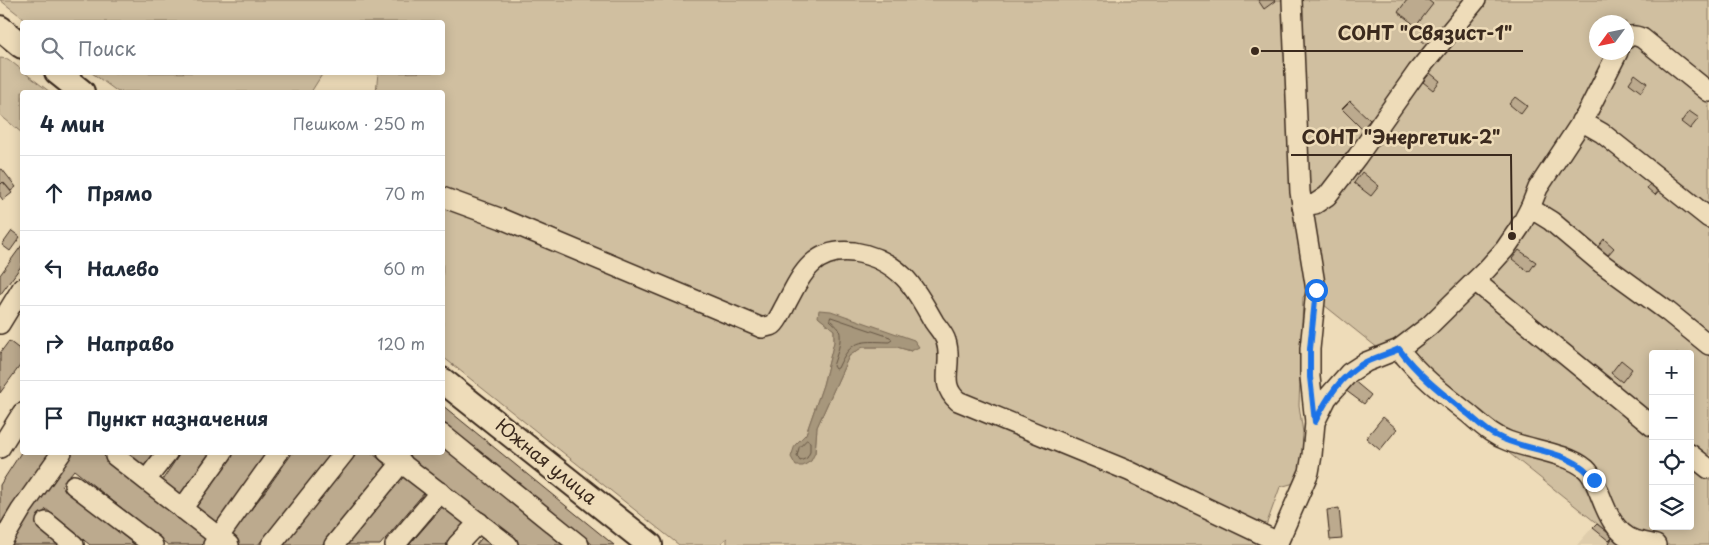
<!DOCTYPE html>
<html lang="ru">
<head>
<meta charset="utf-8">
<style>
	:root { --surface:#fff; --page:#f2f2f3; --text:#1f2937; --muted:#747a83; --line:#e0e1e3 }
	body { margin:0; font-family:"Playpen Sans",sans-serif; background:var(--page); color:var(--text) }
	.controls { position:absolute; right:15px; bottom:15px; display:grid; overflow:hidden; border-radius:5px; box-shadow:0 2px 12px #0003 }
	.controls button { width:45px; height:45px; display:grid; place-items:center; padding:0; border:0; border-bottom:1px solid var(--line); background:var(--surface); color:var(--text); font:25px sans-serif }
	.compass { position:absolute; left:1589px; top:15px; width:45px; height:45px; border-radius:50%; background:var(--surface); box-shadow:0 2px 12px #0003; rotate:237deg }
	.stop { position:absolute; width:15px; height:15px; margin:-11px; border:4px solid #1a73e8; border-radius:50%; background:#fff }
	.stop.end { background:#1a73e8; border-color:#fff; box-shadow:0 1px 5px #0008 }
	.list { margin:0; padding:0; list-style:none }
	h2 { display:flex; justify-content:space-between; align-items:center; height:65px; margin:0; padding:0 20px; font-size:21px }
	h2 small { font-size:16px; font-weight:400; color:var(--muted) }
	.list li { display:grid; grid-template-columns:32px 1fr auto; gap:15px; align-items:center; box-sizing:border-box; height:75px; padding:0 20px; border-top:1px solid var(--line) }
	.list b { display:block; font-size:19px; white-space:nowrap }
	.list em { font-size:16px; font-style:normal; color:var(--muted) }
	.icon { flex:none; width:28px; height:28px; fill:none; stroke:currentColor; stroke-width:2; stroke-linecap:round; stroke-linejoin:round }
	.map { position:relative; flex:none; width:1709px; height:545px; overflow:hidden }
	.search { position:absolute; background:var(--surface); box-shadow:0 2px 12px #0003; left:20px; top:20px; width:425px; height:55px; display:flex; align-items:center; gap:12px; box-sizing:border-box; padding:0 18px; border-radius:5px; color:var(--muted); font-size:19px }
	.panel { position:absolute; background:var(--surface); box-shadow:0 2px 12px #0003; left:20px; top:90px; width:425px; height:365px; border-radius:5px }
	.map>svg:first-child { display:block }
	.built { fill:#dfcdac }
	.green { fill:#d0bfa0; stroke:#86745f; fill-rule:evenodd }
	.water { fill:#a7977c; stroke:#7c6b56 }
	.lines { fill:none; stroke-linecap:round; stroke-linejoin:round }
	.shore { stroke:#665644; stroke-width:1 }
	.building { fill:#bcaa8e; stroke:#3b2a1e }
	.minor-casing { stroke:#3b2a1e; stroke-width:22 }
	.major-casing { stroke:#3b2a1e; stroke-width:28 }
	.minor { stroke:#eedcb9; stroke-width:19 }
	.major { stroke:#eedcb9; stroke-width:24 }
	.route { stroke:#1a73e8; stroke-width:6 }
	.labels { text-anchor:middle; stroke-width:5; stroke-linejoin:round; paint-order:stroke }
	.street-label { font-size:18px; fill:#3b2a1e; stroke:#eedcb9 }
	.leader { fill:none; stroke:#3b2a1e; stroke-width:2 }
	.callout-dot { fill:#3b2a1e; stroke:#eedcb9; stroke-width:2 }
	.callout-label { font-size:19px; text-anchor:middle; font-weight:bold; fill:#3b2a1e; stroke:#eedcb9; stroke-width:5; stroke-linejoin:round; paint-order:stroke }
</style>
</head>
<body>
<div class="map">
<svg width="1709" height="545" viewBox="0 0 1709 545">
	<rect width="100%" height="100%" fill="#eedcb9"/>
	<filter id="ink" filterUnits="userSpaceOnUse"><feTurbulence type="fractalNoise" baseFrequency=".02" numOctaves="2"/><feDisplacementMap in="SourceGraphic" scale="10" xChannelSelector="R" yChannelSelector="G"/><feConvolveMatrix kernelMatrix="1 2 1 2 8 2 1 2 1" color-interpolation-filters="sRGB"/></filter>
	<g filter="url(#ink)">
		<!-- built -->
		<polygon class="built" points="1596,523 1624,545 1577,545"/>
		<!-- green -->
		<g class="green">
			<path d="M 0,0 L 1709,0 L 1709,545 L 1624,545 L 1309,293 L 1309,290 L 1303,297 L 1299,405 L 1306,454 L 1298,482 L 1280,487 L 1259,545 L 727,545 L 727,538 L 721,543 L 722,545 L 679,545 L 443,357 L 442,92 L 376,92 L 378,73 L 442,72 L 442,22 L 28,22 ZM 1596,22 L 1626,22 L 1626,52 L 1596,52 ZM 818,317 L 911,351 L 897,347 L 862,347 L 849,356 L 817,427 L 815,453 L 795,445 L 806,434 L 823,385 L 834,342 L 834,330 ZM 1653,354 L 1690,354 L 1690,526 L 1653,526 Z"/>
			<polygon points="0,58 8,59 22,70 22,72 25,73 50,92 22,92 22,133 0,115"/>
			<polygon points="92,73 323,72 323,73 311,92 118,92"/>
		</g>
		<!-- water -->
		<polygon class="water" points="819,310 831,311 914,340 919,347 911,351 897,347 863,347 849,356 817,427 815,453 811,461 803,466 796,466 791,457 795,445 806,434 823,385 834,342 834,330 818,317"/>
		<g class="lines">
			<!-- shore -->
			<g class="shore">
				<path d="M 831,317 L 890,337 L 892,340 L 889,342 C 860,341 851,339 838,368 L 835,369 L 833,366 C 836,356 843,341 839,329 C 837,326 833,323 830,320 Z"/>
				<polygon points="807,440 810,442 810,452 807,458 800,461 797,456 799,448"/>
			</g>
		</g>
		<!-- building -->
		<g class="building">
			<polygon points="1258,0 1274,0 1275,1 1264,9"/>
			<polygon points="1407,0 1428,0 1433,4 1416,26 1398,12"/>
			<polygon points="1427,29 1436,36 1428,46 1420,39"/>
			<polygon points="1430,73 1440,81 1433,90 1423,82"/>
			<polygon points="1635,74 1647,83 1641,92 1629,83"/>
			<polygon points="1515,97 1527,106 1521,114 1509,104"/>
			<polygon points="1350,101 1370,120 1362,129 1342,109"/>
			<polygon points="1689,111 1699,118 1690,129 1681,122"/>
			<polygon points="2,169 16,187 11,191 3,182 0,185 0,170"/>
			<polygon points="1362,172 1379,186 1371,196 1354,183"/>
			<polygon points="1653,180 1662,187 1655,195 1647,188"/>
			<polygon points="3,182 12,193 3,200 0,196 0,185"/>
			<polygon points="12,231 20,237 10,251 2,245"/>
			<polygon points="1604,239 1614,248 1607,256 1597,248"/>
			<polygon points="22,245 22,265 0,295 0,275"/>
			<polygon points="1519,250 1536,262 1529,272 1512,259"/>
			<polygon points="9,341 22,351 22,363 0,393 0,353"/>
			<polygon points="1621,360 1632,369 1622,382 1611,373"/>
			<polygon points="1353,380 1371,395 1364,404 1345,390"/>
			<polygon points="442,405 614,545 593,545 442,422"/>
			<polygon points="1383,417 1397,429 1380,450 1366,438"/>
			<polygon points="442,445 566,545 518,545 399,452 442,452"/>
			<polygon points="22,451 22,452 54,452 0,534 0,485"/>
			<polygon points="69,452 100,452 208,539 203,545 168,545 74,470 61,486 135,545 90,545 46,509 36,524 62,545 7,545"/>
			<polygon points="125,452 156,452 143,469"/>
			<polygon points="181,452 214,452 181,499 161,482"/>
			<polygon points="234,452 267,452 216,524 194,508"/>
			<polygon points="293,452 335,452 303,495 301,492 258,545 239,545 239,543 230,536 264,493"/>
			<polygon points="355,452 371,452 387,466 322,545 282,545"/>
			<polygon points="404,474 425,492 380,545 346,545"/>
			<polygon points="445,504 467,522 446,545 409,545"/>
			<polygon points="1339,508 1342,539 1330,540 1327,510"/>
			<polygon points="1597,524 1613,537 1609,541 1593,528"/>
			<polygon points="485,534 498,545 476,545"/>
			<polygon points="1613,537 1623,545 1611,545 1609,543"/>
		</g>
		<g class="lines">
			<!-- minor casing -->
			<g class="minor-casing">
				<g id="minor">
					<polyline points="1292,0 1300,192 1316,290 1310,349 1310,377 1315,422"/>
					<path d="M 1626,39 C 1631,34 1636,36 1642,38 L 1709,92"/>
					<polyline points="1581,121 1602,133 1709,218"/>
					<path d="M 442,197 L 502,219 L 762,328 C 765,327 770,326 773,325 C 778,321 782,311 785,306 C 801,275 813,247 854,252 C 873,255 891,264 904,277 C 917,290 925,307 934,322 C 938,328 944,334 946,341 C 954,365 937,383 958,401 L 1129,471 L 1278,542"/>
					<polyline points="1302,206 1315,204 1327,196 1357,157 1417,72 1476,0"/>
					<polyline points="1530,208 1551,221 1601,263 1667,311 1709,345"/>
					<polyline points="1475,281 1653,427"/>
					<polyline points="0,324 22,288"/>
					<path d="M 1399,349 C 1417,373 1441,392 1465,411 C 1479,422 1491,435 1508,441 C 1532,450 1567,453 1586,469 C 1593,475 1596,485 1599,492 C 1606,510 1614,533 1634,540 C 1641,542 1649,543 1656,545"/>
					<polyline points="442,434 579,545"/>
					<polyline points="0,448 22,413"/>
					<polyline points="115,452 115,456 229,545"/>
					<polyline points="387,452 508,545"/>
					<polyline points="1690,454 1709,469"/>
					<polyline points="146,480 168,452"/>
					<polyline points="74,485 153,545"/>
					<polyline points="182,509 223,452"/>
					<polyline points="46,522 74,545"/>
					<polyline points="0,545 21,510 62,452"/>
					<polyline points="213,545 279,452"/>
					<polyline points="271,545 345,452"/>
					<polyline points="334,545 402,462"/>
					<polyline points="395,545 440,492"/>
					<polyline points="457,545 479,522"/>
					<polyline points="1277,545 1309,472 1312,455 1315,422 1327,398 1349,373 1366,362 1399,349 1429,326 1487,269 1505,249 1520,227 1530,208 1538,188 1586,115 1618,52"/>
				</g>
			</g>
			<!-- major casing -->
			<g class="major-casing">
				<g id="major">
					<polyline points="0,28 22,46"/>
					<polyline points="57,72 82,92"/>
					<polyline points="442,380 650,545"/>
				</g>
			</g>
			<!-- minor -->
			<use href="#minor" class="minor"/>
			<!-- major -->
			<use href="#major" class="major"/>
		</g>
	</g>
	<g class="lines" filter="url(#ink)">
		<!-- route -->
		<path class="route" d="M 1316,290 L 1310,349 L 1310,377 L 1315,422 C 1327,398 1341,375 1366,362 C 1376,357 1388,354 1399,349 C 1418,375 1443,394 1468,414 C 1477,421 1485,430 1495,435 C 1526,453 1573,448 1594,480"/>
	</g>
	<g class="labels">
		<!-- street labels -->
		<g class="street-label">
			<text transform="translate(546 462) rotate(39)" y="6">Южная улица</text>
		</g>
	</g>
	<!-- callouts -->
	<path class="leader" d="M1255 51L1327 51H1523M1512 236L1511 155H1291"/>
	<g class="callout-dot">
		<circle cx="1255" cy="51" r="5"/>
		<circle cx="1512" cy="236" r="5"/>
	</g>
	<g class="callout-label">
		<text x="1425" y="40">СОНТ "Связист-1"</text>
		<text x="1401" y="144">СОНТ "Энергетик-2"</text>
	</g>
</svg>
<div class="controls">
<button>+</button>
<button>−</button>
<button><svg class="icon" aria-label="locate" viewBox="0 0 24 24"><circle cx="12" cy="12" r="6"/><path d="M12 2v4M12 18v4M2 12h4M18 12h4"/></svg></button>
<button><svg class="icon" aria-label="layers" viewBox="0 0 24 24"><path d="M12 4l9 5-9 5-9-5zM3 14l9 5 9-5"/></svg></button>
</div>
<svg class="compass" viewBox="-18 -18 36 36"><path d="M0-13l5 13h-10z" fill="#e53935"/><path d="M0 13l5-13h-10z" fill="#747a83"/></svg>
<div class="stop" style="left:1316px;top:290px"></div>
<div class="stop end" style="left:1594px;top:480px"></div>
<div class="search"><svg class="icon" aria-label="search" viewBox="0 0 24 24"><circle cx="10" cy="10" r="6"/><path d="M15 15l6 6"/></svg>Поиск</div>
<section class="panel">
<h2>4 мин<small>Пешком · 250 m</small></h2>
<ul class="list">
<li><svg class="icon" aria-label="ahead" viewBox="0 0 24 24"><path d="M12 20V5M6 11l6-6 6 6"/></svg><div><b>Прямо</b></div><em>70 m</em></li>
<li><svg class="icon" aria-label="left" viewBox="0 0 24 24"><path d="M17 20v-9H6M10 6l-5 5 5 5"/></svg><div><b>Налево</b></div><em>60 m</em></li>
<li><svg class="icon" aria-label="right" viewBox="0 0 24 24"><path d="M7 20v-9h11M14 6l5 5-5 5"/></svg><div><b>Направо</b></div><em>120 m</em></li>
<li><svg class="icon" aria-label="arrive" viewBox="0 0 24 24"><path d="M6 21V4h12l-3 4 3 4H6"/></svg><div><b>Пункт назначения</b></div></li>
</ul>
</section>
</div>
</body>
</html>
